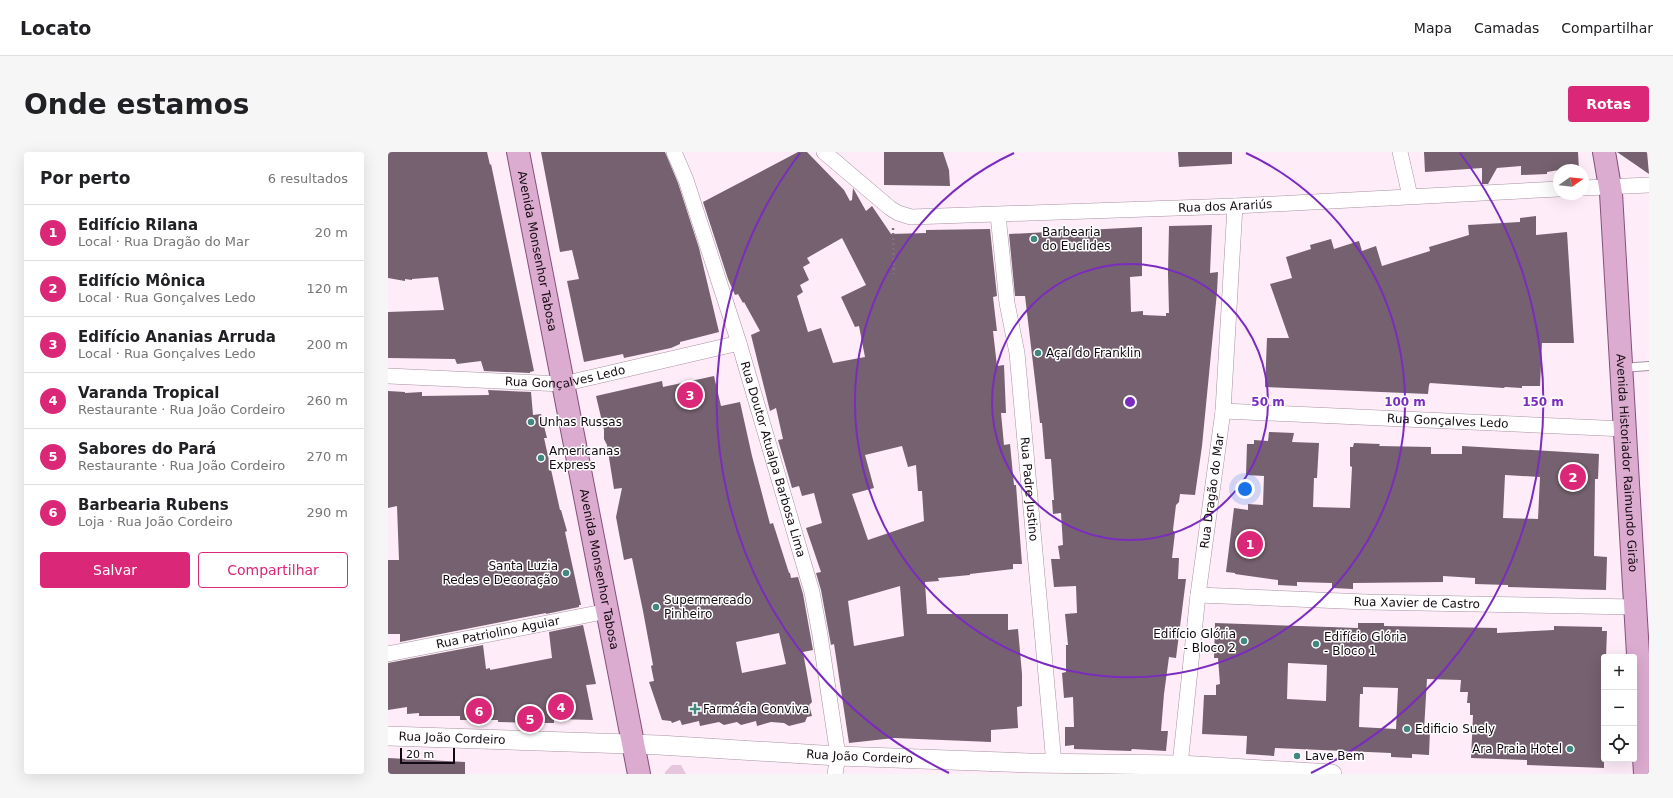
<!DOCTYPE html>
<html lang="pt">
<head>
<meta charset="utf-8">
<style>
	:root { --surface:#fff; --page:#f6f6f6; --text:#202124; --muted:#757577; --line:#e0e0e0; --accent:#db2777 }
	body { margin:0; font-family:"DejaVu Sans",sans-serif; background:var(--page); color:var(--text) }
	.controls { position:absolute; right:12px; bottom:12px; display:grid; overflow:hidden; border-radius:4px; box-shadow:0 4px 16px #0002 }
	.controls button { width:36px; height:36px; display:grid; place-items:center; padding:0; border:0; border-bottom:1px solid var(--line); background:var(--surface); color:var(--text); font:20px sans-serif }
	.compass { position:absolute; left:1165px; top:12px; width:36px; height:36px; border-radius:50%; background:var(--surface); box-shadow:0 4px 16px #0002; rotate:75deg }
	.scale { position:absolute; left:12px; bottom:10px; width:55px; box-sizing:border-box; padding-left:4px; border:2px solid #130b11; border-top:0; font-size:11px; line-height:14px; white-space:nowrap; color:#130b11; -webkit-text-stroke:3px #fff; paint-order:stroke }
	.you { position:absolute; left:857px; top:337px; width:14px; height:14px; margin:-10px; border:3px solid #fff; border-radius:50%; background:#1a73e8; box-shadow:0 0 0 6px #1a73e833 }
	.badge { display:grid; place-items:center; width:26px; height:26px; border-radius:50%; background:var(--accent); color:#fff; font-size:13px; font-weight:700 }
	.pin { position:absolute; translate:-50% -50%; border:2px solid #fff; box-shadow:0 1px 4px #0006 }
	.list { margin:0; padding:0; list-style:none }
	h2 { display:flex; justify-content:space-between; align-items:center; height:52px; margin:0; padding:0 16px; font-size:17px }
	h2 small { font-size:13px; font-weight:400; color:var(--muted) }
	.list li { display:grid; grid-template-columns:26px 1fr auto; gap:12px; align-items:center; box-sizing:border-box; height:56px; padding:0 16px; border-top:1px solid var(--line) }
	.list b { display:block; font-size:15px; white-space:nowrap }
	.list p { margin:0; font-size:13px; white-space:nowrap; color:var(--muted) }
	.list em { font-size:13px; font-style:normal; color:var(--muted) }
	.actions { display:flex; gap:8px; padding:12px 16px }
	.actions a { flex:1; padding:9px 0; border:1px solid var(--accent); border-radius:4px; text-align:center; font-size:14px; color:var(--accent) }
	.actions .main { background:var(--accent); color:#fff }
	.icon { flex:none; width:22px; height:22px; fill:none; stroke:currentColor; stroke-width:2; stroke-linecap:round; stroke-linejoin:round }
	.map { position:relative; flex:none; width:1261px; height:622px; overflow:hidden; border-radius:4px }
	header { display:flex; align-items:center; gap:24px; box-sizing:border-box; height:56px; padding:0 20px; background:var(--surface); border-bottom:1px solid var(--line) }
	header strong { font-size:19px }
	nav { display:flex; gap:22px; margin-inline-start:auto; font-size:14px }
	.intro { display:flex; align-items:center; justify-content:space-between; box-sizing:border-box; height:96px; padding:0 24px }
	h1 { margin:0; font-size:28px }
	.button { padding:10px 18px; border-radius:4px; background:var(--accent); color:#fff; font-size:14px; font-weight:700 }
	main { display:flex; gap:24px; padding:0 24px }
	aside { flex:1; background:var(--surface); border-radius:4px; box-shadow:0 4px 16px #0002 }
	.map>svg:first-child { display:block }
	.green { fill:#e5c6dc }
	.building { fill:#75616f; fill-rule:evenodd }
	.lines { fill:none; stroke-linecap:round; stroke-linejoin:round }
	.service-casing { stroke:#a792a0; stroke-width:10 }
	.minor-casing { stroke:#a792a0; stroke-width:16 }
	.tertiary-casing { stroke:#a792a0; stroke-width:20 }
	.primary-casing { stroke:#874f78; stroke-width:24 }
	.path { stroke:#7f727b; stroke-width:2.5; stroke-dasharray:2 3; stroke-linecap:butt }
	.service { stroke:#fff; stroke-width:8 }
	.minor { stroke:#fff; stroke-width:15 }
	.tertiary { stroke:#fff; stroke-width:19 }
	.primary { stroke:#dcabd0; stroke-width:22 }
	.ring { fill:none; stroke:#7b2cbf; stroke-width:2 }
	.poi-dot { fill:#418881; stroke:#fff; stroke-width:1.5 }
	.labels { text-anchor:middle; stroke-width:3; stroke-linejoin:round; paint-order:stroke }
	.street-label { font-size:12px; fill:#130b11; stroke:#fff }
	.poi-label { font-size:12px; fill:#130b11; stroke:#fff; text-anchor:start }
	.centre { fill:#7b2cbf; stroke:#fff; stroke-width:2 }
	.ring-label { font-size:12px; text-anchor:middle; font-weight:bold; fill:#7b2cbf; stroke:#fff; stroke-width:3; stroke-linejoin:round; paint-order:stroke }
</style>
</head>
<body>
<header>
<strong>Locato</strong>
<nav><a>Mapa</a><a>Camadas</a><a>Compartilhar</a></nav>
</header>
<div class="intro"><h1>Onde estamos</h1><a class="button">Rotas</a></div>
<main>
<aside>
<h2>Por perto<small>6 resultados</small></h2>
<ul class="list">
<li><span class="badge">1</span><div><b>Edifício Rilana</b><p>Local · Rua Dragão do Mar</p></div><em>20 m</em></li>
<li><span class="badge">2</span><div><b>Edifício Mônica</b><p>Local · Rua Gonçalves Ledo</p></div><em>120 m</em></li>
<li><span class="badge">3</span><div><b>Edifício Ananias Arruda</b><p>Local · Rua Gonçalves Ledo</p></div><em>200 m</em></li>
<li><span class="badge">4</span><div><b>Varanda Tropical</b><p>Restaurante · Rua João Cordeiro</p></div><em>260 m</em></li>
<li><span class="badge">5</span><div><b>Sabores do Pará</b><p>Restaurante · Rua João Cordeiro</p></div><em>270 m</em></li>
<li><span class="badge">6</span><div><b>Barbearia Rubens</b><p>Loja · Rua João Cordeiro</p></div><em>290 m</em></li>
</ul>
<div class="actions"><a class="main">Salvar</a><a>Compartilhar</a></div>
</aside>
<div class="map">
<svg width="1261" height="622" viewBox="0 0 1261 622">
	<rect width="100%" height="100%" fill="#ffecf9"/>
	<!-- green -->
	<polygon class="green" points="284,613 293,613 298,622 277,622 277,620"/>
	<!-- building -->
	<g class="building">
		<polygon points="0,0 99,0 102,13 103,12 146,219 142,220 142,221 96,219 93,209 69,212 67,207 0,206 0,160 56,158 50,125 24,127 24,128 17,127 17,129 0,126"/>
		<polygon points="153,0 277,0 290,31 311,96 331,180 292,190 292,192 283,196 236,206 235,202 196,210 179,129 191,127 184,98 172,100"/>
		<path d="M 410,0 L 419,0 L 456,38 L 462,49 L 464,48 L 465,36 L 478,59 L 484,54 L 503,82 L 538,81 L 538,78 L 602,77 L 609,144 L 605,145 L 609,179 L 605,179 L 609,214 L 616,213 L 618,261 L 613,261 L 616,293 L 622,292 L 626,333 L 628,333 L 634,412 L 625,412 L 625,417 L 582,422 L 582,423 L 550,426 L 551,429 L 537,430 L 539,462 L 620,462 L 620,478 L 630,477 L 634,522 L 634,554 L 629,555 L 630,576 L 603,578 L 603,590 L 506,586 L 461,591 L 446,492 L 443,493 L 433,438 L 428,421 L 433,420 L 418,376 L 434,371 L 426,341 L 414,344 L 411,334 L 404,336 L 390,288 L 395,287 L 388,256 L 382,259 L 363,183 L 372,179 L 356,150 L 355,151 L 350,142 L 347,143 L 340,127 L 315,50 ZM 454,86 L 478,133 L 453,145 L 467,175 L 471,174 L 477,205 L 445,211 L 433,176 L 420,180 L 409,144 L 415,140 L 412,133 L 421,128 L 415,115 L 422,111 L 419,106 ZM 514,294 L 520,315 L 528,313 L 530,339 L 534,339 L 536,369 L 480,388 L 464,342 L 486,336 L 477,303 ZM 512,434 L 516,484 L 466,494 L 460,449 Z"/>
		<polygon points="496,0 555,0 561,18 562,34 496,33"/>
		<polygon points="790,0 844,0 844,12 791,15"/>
		<polygon points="1036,0 1190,0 1191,18 1171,18 1159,20 1159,22 1133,23 1133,14 1109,16 1100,32 1094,32 1094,16 1037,20"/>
		<polygon points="1229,0 1259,0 1261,22"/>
		<polygon points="1148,64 1148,83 1179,80 1186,191 1154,191 1152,234 1134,234 1134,236 1117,235 1116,236 1042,231 1041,233 1040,242 877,235 879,186 901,186 882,132 904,126 898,105 923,97 922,93 943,87 946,97 971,89 974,99 988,94 994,114 1042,99 1041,95 1081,83 1080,73 1132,70 1132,66"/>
		<polygon points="824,73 822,121 830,120 829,140 814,294 807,343 792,342 791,350 788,353 785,378 787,381 784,406 791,406 790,427 798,427 788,506 781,505 776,542 773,579 780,579 778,599 744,597 743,599 686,597 686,593 677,594 677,575 686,575 685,545 676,546 674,521 678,520 678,493 680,493 677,462 689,461 688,434 666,435 663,407 672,407 670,394 675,393 673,361 665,362 664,348 666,348 663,307 657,307 654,271 652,271 651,262 637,144 627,144 621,82 754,75 754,124 742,125 743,160 755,159 755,163 778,164 778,161 781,161 780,121 781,74"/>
		<path d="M 326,224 L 333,254 L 352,250 L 364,304 L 382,372 L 385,371 L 401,421 L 402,421 L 403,426 L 410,425 L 415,442 L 425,498 L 415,500 L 424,550 L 421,553 L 424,564 L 419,565 L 417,570 L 401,574 L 396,571 L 383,570 L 369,574 L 368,569 L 353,573 L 349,570 L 336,573 L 331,570 L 312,574 L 311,569 L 294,573 L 292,568 L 284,571 L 283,569 L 274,568 L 261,530 L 266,529 L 263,514 L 265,513 L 255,459 L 244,406 L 236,408 L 228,365 L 234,336 L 226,337 L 219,293 L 216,287 L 216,278 L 208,244 L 274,229 L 275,235 ZM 391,481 L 398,512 L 354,521 L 348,490 Z"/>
		<polygon points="100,238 143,240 145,263 153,262 159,286 156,286 172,358 173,358 179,379 177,380 193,453 191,453 191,455 158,462 158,461 12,490 12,482 0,482 0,408 11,408 9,354 0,356 0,239 17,240 17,241 34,240 34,244 101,243"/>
		<path d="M 881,280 L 906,281 L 904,290 L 931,291 L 929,326 L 926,326 L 925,355 L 962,356 L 964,315 L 962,314 L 962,295 L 965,295 L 966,291 L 992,292 L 991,294 L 1043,295 L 1043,302 L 1074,302 L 1074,294 L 1211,302 L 1210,327 L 1207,327 L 1206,404 L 1219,405 L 1218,438 L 1120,435 L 1120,433 L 1087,432 L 1087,426 L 1055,424 L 1055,430 L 965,431 L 965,437 L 944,436 L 944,431 L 909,430 L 909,434 L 890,433 L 890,428 L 847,422 L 847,421 L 838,420 L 846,356 L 860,358 L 860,352 L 875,353 L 876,324 L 858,323 L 859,292 L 866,292 L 866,288 L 880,289 ZM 1117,323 L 1152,325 L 1150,367 L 1115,366 Z"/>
		<path d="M 827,471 L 970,476 L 970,471 L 996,471 L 996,474 L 1109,476 L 1109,481 L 1166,478 L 1166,474 L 1214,475 L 1214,479 L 1219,479 L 1218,505 L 1216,505 L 1216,616 L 1139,613 L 1139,608 L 1083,606 L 1085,563 L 1082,563 L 1082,551 L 1079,551 L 1080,540 L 1072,540 L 1073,528 L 1039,527 L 1036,578 L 1042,578 L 1041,603 L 1024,602 L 1024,606 L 1003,605 L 1003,601 L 887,596 L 886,604 L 858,602 L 859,584 L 814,582 L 816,543 L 828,543 L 828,533 L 832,532 L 830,506 L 826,506 ZM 900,511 L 939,513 L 938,549 L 899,547 ZM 975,535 L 1010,536 L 1008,577 L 971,575 L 972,542 L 975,542 Z"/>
		<polygon points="195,473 208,532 198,533 205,568 166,567 166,571 146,571 110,570 110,568 72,568 72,564 31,564 31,561 19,562 19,555 0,558 0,511 95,493 98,517 102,516 102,518 164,506 161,480"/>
		<polygon points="0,606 77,610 77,622 0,622"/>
	</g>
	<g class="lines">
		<!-- service casing -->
		<g class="service-casing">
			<polyline id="service" points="1234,216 1261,214"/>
		</g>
		<!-- minor casing -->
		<g class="minor-casing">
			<g id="minor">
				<path id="s1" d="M 286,0 L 298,28 L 351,191 L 424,440 L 432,483 L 450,604 L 447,622"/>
				<path id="s2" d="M 436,0 L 502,56 L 510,61 L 523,65 L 847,54 L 1171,37"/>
				<polyline points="1012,0 1022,44"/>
				<polyline points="1195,36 1261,33"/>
				<path id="s3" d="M 610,63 L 619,151 L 629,201 L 666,612"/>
				<path id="s4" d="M 0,224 L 175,232 L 351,191"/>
				<path id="s5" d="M 835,259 L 1237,277"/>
				<path id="s6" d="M 810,443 L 979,450 L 1247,455"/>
				<path id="s7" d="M 0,502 L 220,459"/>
				<path id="s8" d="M 787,622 L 792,613 L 810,443 L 835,259 L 847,54"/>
			</g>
		</g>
		<!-- tertiary casing -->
		<g class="tertiary-casing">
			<g id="tertiary">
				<path id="s9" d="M 0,584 L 271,593 L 450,604 L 641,611 L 792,613 L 944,622"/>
			</g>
		</g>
		<!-- primary casing -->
		<g class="primary-casing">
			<g id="primary">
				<path id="s10" d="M 130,0 L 251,622"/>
				<path id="s11" d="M 1216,0 L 1223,41 L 1257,622"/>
			</g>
		</g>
		<!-- path -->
		<polyline class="path" points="505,76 506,122"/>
		<!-- service -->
		<use href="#service" class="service"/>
		<!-- minor -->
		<use href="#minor" class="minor"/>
		<!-- tertiary -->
		<use href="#tertiary" class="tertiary"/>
		<!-- primary -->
		<use href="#primary" class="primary"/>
	</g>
	<!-- distance rings -->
	<g class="ring">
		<circle cx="742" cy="250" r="138"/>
		<path d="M858 1A275 275 0 1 1 626 1"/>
		<path d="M561 621A413 413 0 0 1 412 1M1072 1A413 413 0 0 1 923 621"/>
	</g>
	<!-- markers -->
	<g class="poi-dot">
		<circle cx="646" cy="87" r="4"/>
		<circle cx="650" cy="201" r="4"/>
		<circle cx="143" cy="270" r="4"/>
		<circle cx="153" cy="306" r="4"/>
		<circle cx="178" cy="421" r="4"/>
		<circle cx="268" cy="455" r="4"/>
		<circle cx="856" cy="489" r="4"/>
		<circle cx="928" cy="492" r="4"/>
		<path d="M305 551h4v4h4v4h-4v4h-4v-4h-4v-4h4z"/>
		<circle cx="1019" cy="577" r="4"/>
		<circle cx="1182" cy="597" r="4"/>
		<circle cx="909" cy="604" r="4"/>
	</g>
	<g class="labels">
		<!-- street labels -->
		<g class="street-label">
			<text dy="4" stroke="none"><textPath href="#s2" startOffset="424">Rua dos Arariús</textPath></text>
			<text dy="4" stroke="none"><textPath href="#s10" startOffset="101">Avenida Monsenhor Tabosa</textPath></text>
			<text dy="4" stroke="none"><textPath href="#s4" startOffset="178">Rua Gonçalves Ledo</textPath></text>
			<text dy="4" stroke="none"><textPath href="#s5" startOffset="225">Rua Gonçalves Ledo</textPath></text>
			<text dy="4" stroke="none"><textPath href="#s1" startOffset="323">Rua Doutor Atualpa Barbosa Lima</textPath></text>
			<text dy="4" stroke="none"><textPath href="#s11" startOffset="312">Avenida Historiador Raimundo Girão</textPath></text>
			<text dy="4" stroke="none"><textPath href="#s3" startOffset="276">Rua Padre Justino</textPath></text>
			<text dy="4" stroke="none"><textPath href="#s8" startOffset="286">Rua Dragão do Mar</textPath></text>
			<text dy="4" stroke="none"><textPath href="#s10" startOffset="425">Avenida Monsenhor Tabosa</textPath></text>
			<text dy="4" stroke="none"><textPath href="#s6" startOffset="219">Rua Xavier de Castro</textPath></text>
			<text dy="4" stroke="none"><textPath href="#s7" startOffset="112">Rua Patriolino Aguiar</textPath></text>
			<text dy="4" stroke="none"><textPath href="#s9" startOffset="64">Rua João Cordeiro</textPath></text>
			<text dy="4" stroke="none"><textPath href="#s9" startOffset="472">Rua João Cordeiro</textPath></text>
		</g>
		<!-- poi labels -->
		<g class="poi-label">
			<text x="654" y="84">Barbearia<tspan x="654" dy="14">do Euclides</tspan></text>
			<text x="658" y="205">Açaí do Franklin</text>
			<text x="151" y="274">Unhas Russas</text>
			<text x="161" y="303">Americanas<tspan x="161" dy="14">Express</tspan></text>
			<text x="170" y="418" text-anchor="end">Santa Luzia<tspan x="170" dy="14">Redes e Decoração</tspan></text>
			<text x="276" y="452">Supermercado<tspan x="276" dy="14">Pinheiro</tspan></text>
			<text x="848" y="486" text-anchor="end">Edifício Glória<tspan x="848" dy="14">- Bloco 2</tspan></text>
			<text x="936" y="489">Edifício Glória<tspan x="936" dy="14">- Bloco 1</tspan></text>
			<text x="315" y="561">Farmácia Conviva</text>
			<text x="1027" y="581">Edificio Suely</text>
			<text x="1174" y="601" text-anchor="end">Ara Praia Hotel</text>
			<text x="917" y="608">Lave Bem</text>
		</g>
	</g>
	<circle cx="742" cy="250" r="6" class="centre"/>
	<g class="ring-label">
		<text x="880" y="254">50 m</text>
		<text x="1017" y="254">100 m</text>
		<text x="1155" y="254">150 m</text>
	</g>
</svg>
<div class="controls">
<button>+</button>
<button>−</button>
<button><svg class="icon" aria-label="locate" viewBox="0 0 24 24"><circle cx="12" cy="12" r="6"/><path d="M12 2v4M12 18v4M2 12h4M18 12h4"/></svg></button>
</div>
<svg class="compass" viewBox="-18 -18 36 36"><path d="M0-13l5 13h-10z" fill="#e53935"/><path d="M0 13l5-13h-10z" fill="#757577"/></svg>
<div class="scale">20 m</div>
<div class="you"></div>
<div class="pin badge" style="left:862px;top:392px">1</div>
<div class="pin badge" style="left:1185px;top:325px">2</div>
<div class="pin badge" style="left:302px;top:243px">3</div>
<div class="pin badge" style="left:173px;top:555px">4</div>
<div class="pin badge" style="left:142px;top:567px">5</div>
<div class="pin badge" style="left:91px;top:559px">6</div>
</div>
</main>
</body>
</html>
